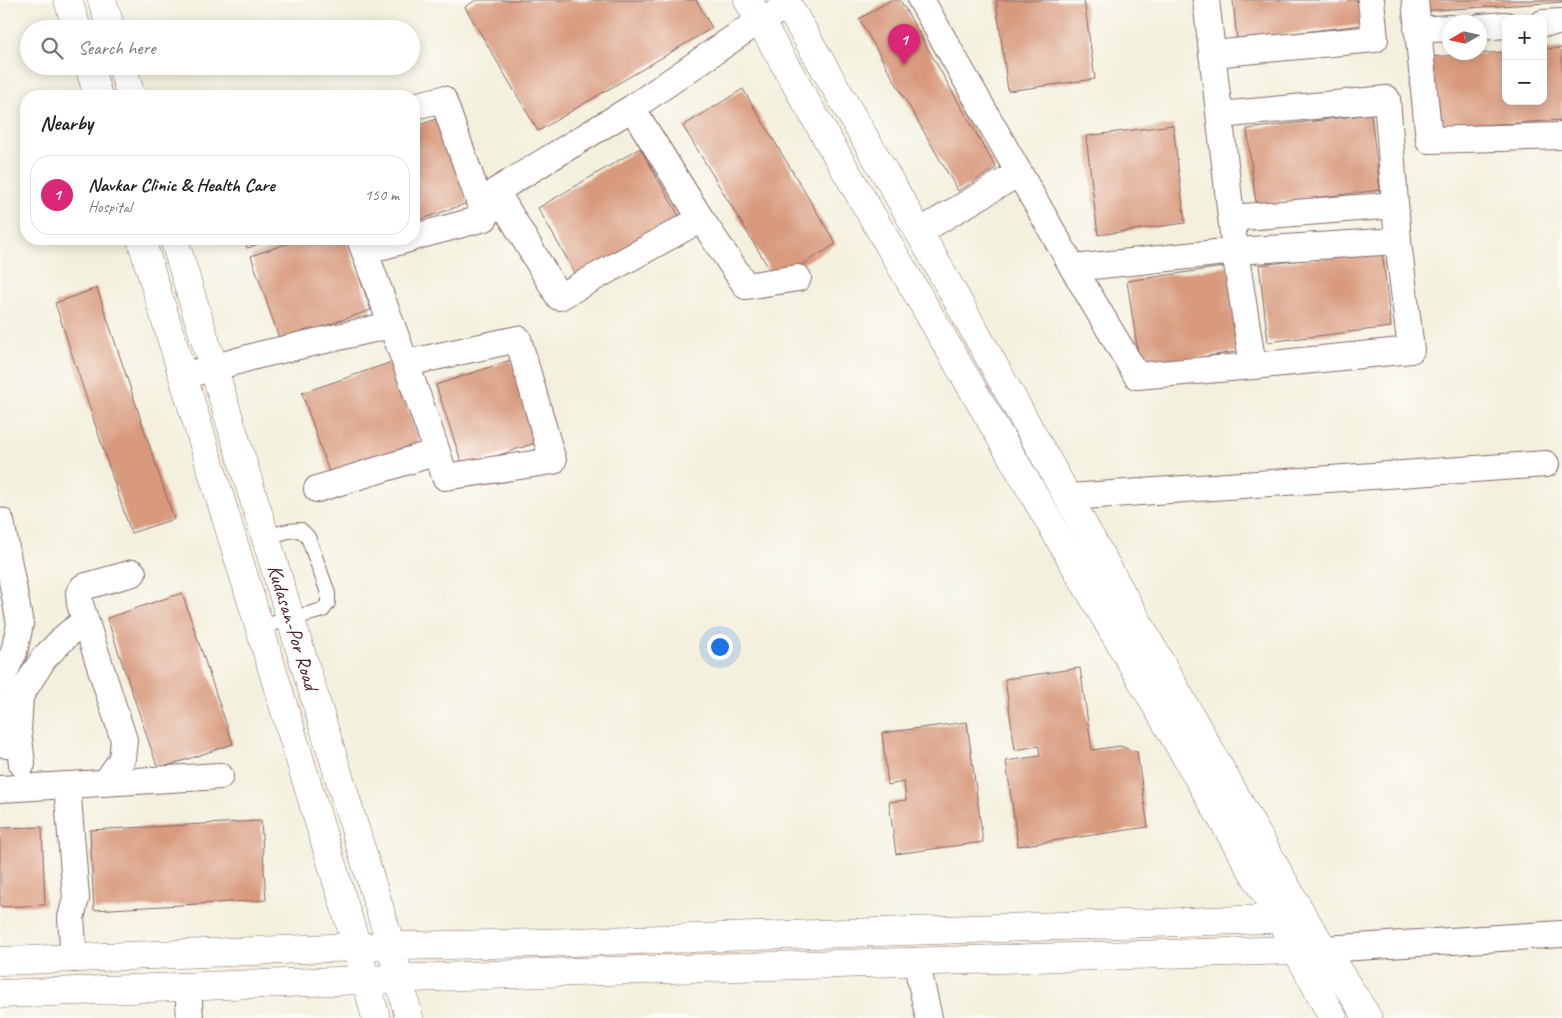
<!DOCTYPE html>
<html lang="en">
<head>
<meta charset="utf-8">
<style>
	:root { --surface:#fff; --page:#f6f6f6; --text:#222; --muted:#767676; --line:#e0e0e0; --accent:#db2777 }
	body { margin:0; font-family:Caveat,sans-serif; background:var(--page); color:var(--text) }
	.controls { position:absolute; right:15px; top:15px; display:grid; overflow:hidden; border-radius:10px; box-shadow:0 2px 12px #0003 }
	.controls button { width:45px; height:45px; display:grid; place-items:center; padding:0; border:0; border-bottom:1px solid var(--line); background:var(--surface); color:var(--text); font:25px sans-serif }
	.compass { position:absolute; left:1442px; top:15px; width:45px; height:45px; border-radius:50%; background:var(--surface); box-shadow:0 2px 12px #0003; rotate:261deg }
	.you { position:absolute; left:719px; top:646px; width:18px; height:18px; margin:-12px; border:4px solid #fff; border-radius:50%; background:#1a73e8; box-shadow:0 0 0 8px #1a73e833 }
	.badge { display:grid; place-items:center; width:32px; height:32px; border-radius:50%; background:var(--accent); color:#fff; font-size:16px; font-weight:700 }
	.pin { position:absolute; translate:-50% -41px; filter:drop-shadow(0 1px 2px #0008) }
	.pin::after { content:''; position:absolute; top:26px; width:18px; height:15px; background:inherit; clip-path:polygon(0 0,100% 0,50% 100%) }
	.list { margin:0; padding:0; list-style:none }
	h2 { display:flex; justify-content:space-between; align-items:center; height:65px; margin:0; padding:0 20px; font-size:21px }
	h2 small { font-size:16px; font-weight:400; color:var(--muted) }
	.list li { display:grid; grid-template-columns:32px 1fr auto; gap:15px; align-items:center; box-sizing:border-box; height:80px; margin:0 10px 10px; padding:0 10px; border:1px solid var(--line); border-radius:20px }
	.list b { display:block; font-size:19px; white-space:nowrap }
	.list p { margin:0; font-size:16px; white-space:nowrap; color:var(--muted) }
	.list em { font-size:16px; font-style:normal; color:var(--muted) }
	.icon { flex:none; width:28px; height:28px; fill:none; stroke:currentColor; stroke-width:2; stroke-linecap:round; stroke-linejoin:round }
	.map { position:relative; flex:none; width:1562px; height:1018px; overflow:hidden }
	.search { position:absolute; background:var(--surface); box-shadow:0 2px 12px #0003; left:20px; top:20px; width:400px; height:55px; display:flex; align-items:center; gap:12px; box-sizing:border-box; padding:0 18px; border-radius:28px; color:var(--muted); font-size:19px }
	.panel { position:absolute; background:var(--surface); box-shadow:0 2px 12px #0003; left:20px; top:90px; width:400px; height:155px; border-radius:20px }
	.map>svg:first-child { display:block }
	.building { fill:#d8997b }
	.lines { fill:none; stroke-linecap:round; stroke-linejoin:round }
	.service-casing { stroke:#856869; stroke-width:16 }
	.minor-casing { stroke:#856869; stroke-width:28 }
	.tertiary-casing { stroke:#856869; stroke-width:29 }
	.service { stroke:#fff; stroke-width:14 }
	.minor { stroke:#fff; stroke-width:26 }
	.tertiary { stroke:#fff; stroke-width:28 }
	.labels { text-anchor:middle; stroke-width:4; stroke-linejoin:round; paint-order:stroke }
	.street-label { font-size:21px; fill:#4a1f2b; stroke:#fdfcf7 }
</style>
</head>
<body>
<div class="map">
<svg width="1562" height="1018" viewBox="0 0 1562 1018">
	<rect width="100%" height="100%" fill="#fdfcf7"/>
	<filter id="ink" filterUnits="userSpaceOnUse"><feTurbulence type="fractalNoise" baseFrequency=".02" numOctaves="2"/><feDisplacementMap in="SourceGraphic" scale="10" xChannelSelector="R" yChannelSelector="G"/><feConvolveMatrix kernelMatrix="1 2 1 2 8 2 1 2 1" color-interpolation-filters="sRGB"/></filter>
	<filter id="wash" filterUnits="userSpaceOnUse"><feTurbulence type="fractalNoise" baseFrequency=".0096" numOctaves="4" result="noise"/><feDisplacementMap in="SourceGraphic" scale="20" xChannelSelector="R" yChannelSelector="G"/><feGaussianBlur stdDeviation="1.12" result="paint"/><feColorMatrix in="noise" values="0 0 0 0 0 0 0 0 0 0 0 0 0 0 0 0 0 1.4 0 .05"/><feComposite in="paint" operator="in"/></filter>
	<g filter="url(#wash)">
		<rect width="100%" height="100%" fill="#f3f0dd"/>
		<g id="blocks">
			<!-- building -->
			<g class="building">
				<polygon points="476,0 696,0 712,28 538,131 465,7"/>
				<polygon points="891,0 900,0 996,168 958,191 859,19"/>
				<polygon points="996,0 1084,0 1095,79 1008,91"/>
				<polygon points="1233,0 1358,0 1361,25 1237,40"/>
				<polygon points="1421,0 1562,0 1562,2 1422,11"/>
				<polygon points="1562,48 1562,120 1433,128 1428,57 1506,52 1506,101 1543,101 1543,49"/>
				<polygon points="743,89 836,244 776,280 683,126"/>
				<polygon points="1371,114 1380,190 1256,205 1247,129"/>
				<polygon points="439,118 468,203 414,222 414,127"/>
				<polygon points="1173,125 1185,223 1098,235 1086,136"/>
				<polygon points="640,148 682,221 579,280 538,208"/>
				<polygon points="244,239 272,239 247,248"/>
				<polygon points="300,239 346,239 371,310 280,341 251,256"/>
				<polygon points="1382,251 1391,327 1268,342 1259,265"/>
				<polygon points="1230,266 1242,351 1140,366 1127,281"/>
				<polygon points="97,288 174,519 131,533 55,303"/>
				<polygon points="511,360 538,442 463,467 436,385"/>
				<polygon points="392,362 421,447 331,478 302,393"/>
				<polygon points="182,593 233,744 158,769 107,618"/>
				<polygon points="1080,668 1092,750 1120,746 1137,752 1148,827 1018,846 1006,761 1040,756 1039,746 1015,750 1005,679"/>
				<polygon points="967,722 983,842 896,854 889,802 906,800 904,782 888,785 882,733"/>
				<polygon points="261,821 266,900 94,910 90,830"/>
				<polygon points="42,827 45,905 0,907 0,828"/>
			</g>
		</g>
	</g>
	<g filter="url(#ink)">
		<use href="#blocks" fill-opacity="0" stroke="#856869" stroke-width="1"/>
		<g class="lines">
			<!-- service casing -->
			<g class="service-casing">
				<polyline id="service" points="260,627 323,610 328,603 328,593 308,537 301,530 288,531 266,537"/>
			</g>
			<!-- minor casing -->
			<g class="minor-casing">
				<g id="minor">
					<polyline points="921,0 1073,268 1235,251 1398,241"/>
					<polyline points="1206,0 1235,251 1253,366 1411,350 1398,241 1387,99 1220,115"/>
					<polyline points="1415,0 1429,140 1562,136"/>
					<polyline points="1543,23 1562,22"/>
					<polyline points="1480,27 1506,25"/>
					<polyline points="1417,30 1450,28"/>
					<polyline points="1212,54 1375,39 1371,0"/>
					<polyline points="414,106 443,99 485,218 414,237"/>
					<polyline points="632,108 701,219 559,297 496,191 632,108 760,20 789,6"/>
					<polyline points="1232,218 1395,205"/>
					<polyline points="701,219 746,286 798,278"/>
					<polyline points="919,232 1019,173"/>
					<polyline points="365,251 409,239"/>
					<polyline points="1073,268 1137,376 1253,366"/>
					<polyline points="407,363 518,339 553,461 445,477 437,452"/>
					<polyline points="183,376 259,355 391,325"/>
					<path d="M 317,489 L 437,452 C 413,381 386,310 360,239"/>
					<polyline points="1069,497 1546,464"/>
					<polyline points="0,521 1,521 20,624 14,652 0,681"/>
					<polyline points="0,702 6,745"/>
					<polyline points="22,764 18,730 20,696 44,658 68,634 85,621"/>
					<polyline points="106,782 122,759 124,740 80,604 79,593 83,587 133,573"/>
					<polyline points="67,785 76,898 71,918 74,959"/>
					<polyline points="0,789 220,776"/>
					<polyline points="1325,949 1562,934"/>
					<polyline points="916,961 929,1018"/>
					<polyline points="188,987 190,1018"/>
				</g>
			</g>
			<!-- tertiary casing -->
			<g class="tertiary-casing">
				<g id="tertiary">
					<polyline points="68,0 77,29"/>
					<polyline points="102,0 111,29"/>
					<polyline points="748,0 821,128 1280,919 1333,1018"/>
					<polyline points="785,0 919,232 1304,918 1368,1018"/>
					<polyline points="89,66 98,96"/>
					<polyline points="122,66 131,96"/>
					<polyline points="141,239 357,947 376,1018"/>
					<path id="s1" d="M 174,239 L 391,946 L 409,1018"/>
					<polyline points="0,961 357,947 541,943 1304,918"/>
					<polyline points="0,994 542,973 1325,949"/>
				</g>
			</g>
			<!-- service -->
			<use href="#service" class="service"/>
			<!-- minor -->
			<use href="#minor" class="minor"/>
			<!-- tertiary -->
			<use href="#tertiary" class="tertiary"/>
		</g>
	</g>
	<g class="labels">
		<!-- street labels -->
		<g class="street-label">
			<text dy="7" stroke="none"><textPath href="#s1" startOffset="406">Kudasan-Por Road</textPath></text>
		</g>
	</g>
</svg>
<div class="controls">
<button>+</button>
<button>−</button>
</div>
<svg class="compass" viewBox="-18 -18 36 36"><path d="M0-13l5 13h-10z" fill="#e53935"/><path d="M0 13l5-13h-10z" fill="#767676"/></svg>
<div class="you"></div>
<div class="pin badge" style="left:904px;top:65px">1</div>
<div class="search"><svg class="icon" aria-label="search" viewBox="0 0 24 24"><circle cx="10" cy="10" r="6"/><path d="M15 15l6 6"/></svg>Search here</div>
<section class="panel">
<h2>Nearby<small></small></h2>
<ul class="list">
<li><span class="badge">1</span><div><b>Navkar Clinic &amp; Health Care</b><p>Hospital</p></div><em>150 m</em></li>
</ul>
</section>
</div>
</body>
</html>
